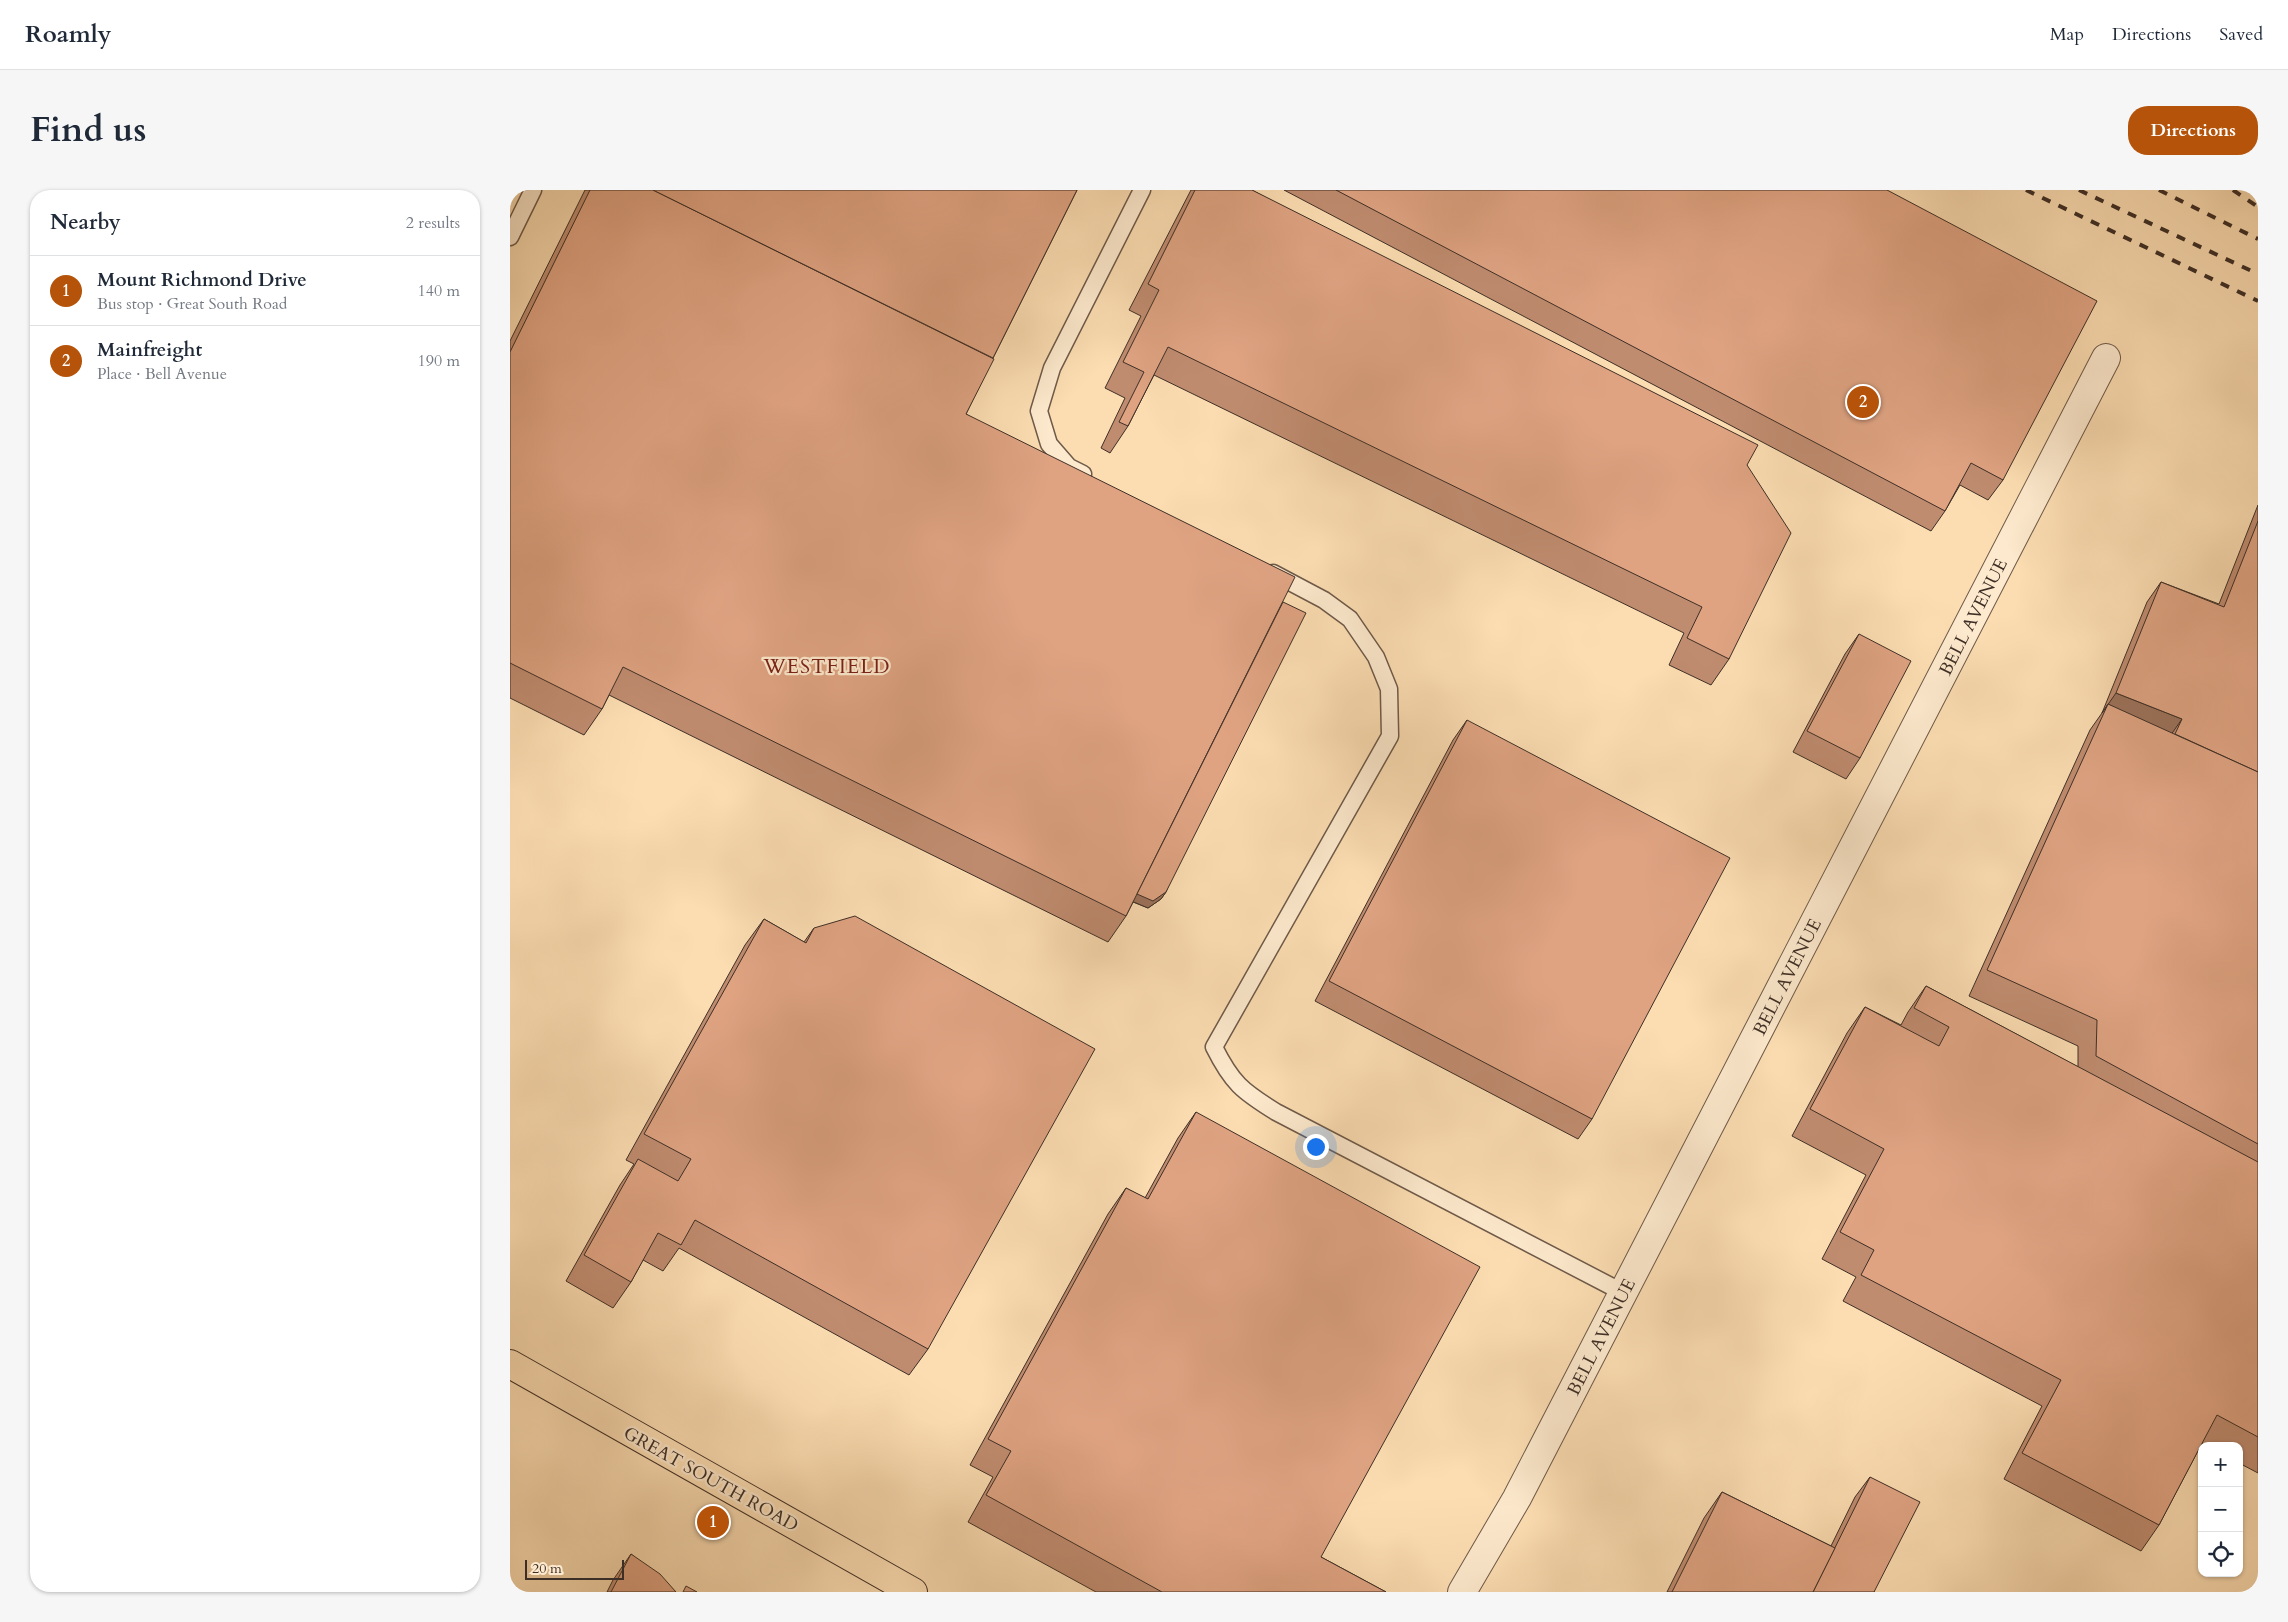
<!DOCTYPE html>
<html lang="en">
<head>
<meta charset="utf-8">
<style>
	:root { --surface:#fff; --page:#f6f6f7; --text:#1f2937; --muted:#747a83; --line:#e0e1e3; --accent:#b45309 }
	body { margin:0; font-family:Cardo,serif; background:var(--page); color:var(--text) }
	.controls { position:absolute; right:15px; bottom:15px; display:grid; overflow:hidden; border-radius:10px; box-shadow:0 1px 4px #0004 }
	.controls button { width:45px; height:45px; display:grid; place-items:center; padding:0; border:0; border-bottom:1px solid var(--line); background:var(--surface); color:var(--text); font:25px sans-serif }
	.scale { position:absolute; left:15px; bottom:12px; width:99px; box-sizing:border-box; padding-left:5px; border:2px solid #3e2f26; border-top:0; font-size:14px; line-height:18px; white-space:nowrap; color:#3e2f26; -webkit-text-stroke:4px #fde9cd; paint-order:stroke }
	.you { position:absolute; left:805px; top:956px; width:18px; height:18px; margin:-12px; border:4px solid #fff; border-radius:50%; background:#1a73e8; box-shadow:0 0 0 8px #1a73e833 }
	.badge { display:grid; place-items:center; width:32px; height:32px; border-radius:50%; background:var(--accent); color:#fff; font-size:16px; font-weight:700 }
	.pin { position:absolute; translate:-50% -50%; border:2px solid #fff; box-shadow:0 1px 5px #0006 }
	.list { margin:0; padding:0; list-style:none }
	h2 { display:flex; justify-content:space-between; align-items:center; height:65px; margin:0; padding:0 20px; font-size:21px }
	h2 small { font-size:16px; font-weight:400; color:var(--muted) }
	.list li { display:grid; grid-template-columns:32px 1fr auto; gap:15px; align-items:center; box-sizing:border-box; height:70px; padding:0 20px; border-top:1px solid var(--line) }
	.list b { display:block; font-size:19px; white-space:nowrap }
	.list p { margin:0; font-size:16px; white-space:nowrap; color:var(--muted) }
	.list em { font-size:16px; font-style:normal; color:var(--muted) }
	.icon { flex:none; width:28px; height:28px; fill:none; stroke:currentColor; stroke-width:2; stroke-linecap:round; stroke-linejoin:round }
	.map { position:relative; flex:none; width:1748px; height:1402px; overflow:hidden; border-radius:20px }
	header { display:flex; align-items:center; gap:30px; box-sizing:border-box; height:70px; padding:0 25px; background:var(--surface); border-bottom:1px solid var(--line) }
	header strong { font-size:24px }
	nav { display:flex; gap:28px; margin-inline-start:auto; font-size:18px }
	.intro { display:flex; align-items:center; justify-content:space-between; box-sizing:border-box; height:120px; padding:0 30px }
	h1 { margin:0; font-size:35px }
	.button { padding:12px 22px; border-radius:20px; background:var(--accent); color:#fff; font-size:18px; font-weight:700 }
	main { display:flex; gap:30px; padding:0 30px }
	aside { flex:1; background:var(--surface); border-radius:20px; box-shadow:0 1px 4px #0004 }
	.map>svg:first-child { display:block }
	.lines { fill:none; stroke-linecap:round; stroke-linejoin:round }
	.lane-casing { stroke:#6e5a49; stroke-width:19 }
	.street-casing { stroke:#6e5a49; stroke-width:30 }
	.primary-casing { stroke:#3e2f26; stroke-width:30 }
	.lane { stroke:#fde9cd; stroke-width:16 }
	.street { stroke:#fde9cd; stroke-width:28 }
	.primary { stroke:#fcddb2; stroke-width:28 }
	.rail { stroke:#3e2f26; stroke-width:4; stroke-dasharray:9 9; stroke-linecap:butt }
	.wall { fill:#c08c70; stroke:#3e2f26 }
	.shaded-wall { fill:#9c725b; stroke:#3e2f26 }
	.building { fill:#dfa382; stroke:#3e2f26 }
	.labels { text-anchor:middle; stroke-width:4.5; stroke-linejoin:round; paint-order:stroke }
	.street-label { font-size:18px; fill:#3e2f26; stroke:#fde9cd }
	.quarter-label { font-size:20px; letter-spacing:1px; fill:#7a1f14; stroke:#fde9cd }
</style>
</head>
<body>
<header>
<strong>Roamly</strong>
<nav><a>Map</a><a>Directions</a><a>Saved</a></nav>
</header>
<div class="intro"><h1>Find us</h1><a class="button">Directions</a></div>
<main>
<aside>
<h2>Nearby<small>2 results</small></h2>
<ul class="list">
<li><span class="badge">1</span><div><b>Mount Richmond Drive</b><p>Bus stop · Great South Road</p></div><em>140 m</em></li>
<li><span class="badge">2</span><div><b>Mainfreight</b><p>Place · Bell Avenue</p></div><em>190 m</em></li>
</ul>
</aside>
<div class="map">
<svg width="1748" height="1402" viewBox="0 0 1748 1402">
	<rect width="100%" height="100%" fill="#fcddb2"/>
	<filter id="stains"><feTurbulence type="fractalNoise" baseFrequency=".004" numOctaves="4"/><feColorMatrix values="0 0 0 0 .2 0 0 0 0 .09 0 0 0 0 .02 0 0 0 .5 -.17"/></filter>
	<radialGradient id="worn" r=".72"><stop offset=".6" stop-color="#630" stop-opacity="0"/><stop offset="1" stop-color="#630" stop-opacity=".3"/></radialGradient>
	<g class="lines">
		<!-- lane casing -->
		<g class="lane-casing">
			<g id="lane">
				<polyline points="0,47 23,0"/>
				<polyline points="573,284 559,277 539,254 529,221 542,178 632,0"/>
				<path d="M 763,383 L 814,410 L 840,429 L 866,467 L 879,499 L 880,546 L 704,857 C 722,893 732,901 766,922 L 1114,1103"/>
			</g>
		</g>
		<!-- street casing -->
		<g class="street-casing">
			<polyline id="street" points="952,1402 1007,1308 1596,168"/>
		</g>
		<!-- primary casing -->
		<g class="primary-casing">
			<polyline id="primary" points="0,1174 403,1402"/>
		</g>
		<!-- lane -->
		<use href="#lane" class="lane"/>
		<!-- street -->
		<use href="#street" class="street"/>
		<!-- primary -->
		<use href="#primary" class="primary"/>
		<!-- rail -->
		<g class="rail">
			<polyline points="1516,0 1748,111"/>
			<polyline points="1569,0 1748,84"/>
			<polyline points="1649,0 1748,49"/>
			<polyline points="1723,0 1748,17"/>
		</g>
	</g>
	<!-- wall -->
	<g class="wall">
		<polygon points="75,0 567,0 483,168 456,224 773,412 656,702 651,709 638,718 623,712 616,726 598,752 99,505 92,519 74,545 0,508 0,151"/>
		<polygon points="681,0 742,0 1237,275 1219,469 1201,495 1159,475 1174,443 644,185 618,236 600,263 591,258 615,208 595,198 631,126 619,120"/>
		<polygon points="774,0 1377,0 1493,290 1478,310 1450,295 1435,321 1421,341"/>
		<polygon points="1748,315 1748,1283 1729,1273 1729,1256 1697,1256 1692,1253 1649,1335 1631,1361 1494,1289 1532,1216 1333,1111 1346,1087 1312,1069 1356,985 1282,946 1337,843 1355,817 1391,835 1398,822 1416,796 1568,877 1568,856 1459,806 1580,540 1592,523 1637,412 1651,392 1709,414"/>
		<polygon points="1349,444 1350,568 1336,589 1283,562 1335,464"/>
		<polygon points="957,530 1082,929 1068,949 805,811 943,550"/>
		<polygon points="254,729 294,752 304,738 418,1159 399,1185 169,1058 153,1081 133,1070 121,1092 103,1118 56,1091 110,995 124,974 116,970 235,755"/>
		<polygon points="686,922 811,1367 876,1402 586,1402 458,1332 483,1287 460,1275 598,1024 616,998 635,1008 668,948"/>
		<polygon points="1360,1287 1364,1402 1157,1402 1194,1328 1212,1302 1321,1356 1345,1307"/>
		<polygon points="121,1364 166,1402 97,1402 103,1390"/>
	</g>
	<!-- shaded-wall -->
	<g class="shaded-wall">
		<polygon points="1606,503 1672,529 1658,549 1598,514 1592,523"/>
		<polygon points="656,702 651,709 638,718 619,710 624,703"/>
	</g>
	<!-- building -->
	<g class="building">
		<polygon points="80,0 143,0 484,169 456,224 785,387 616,726 113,477 92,519 0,473 0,162"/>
		<polygon points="143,0 567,0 483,168"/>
		<polygon points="685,0 742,0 1248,255 1237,275 1281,343 1219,469 1177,448 1192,417 658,157 618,236 609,232 634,182 613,172 649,100 638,94"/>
		<polygon points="826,0 1377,0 1587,111 1493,290 1461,273 1435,321"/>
		<polygon points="1748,331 1748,582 1665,544 1672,529 1606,503 1651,392 1714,417"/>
		<polygon points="773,412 796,423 656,702 643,711 627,704"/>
		<polygon points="1349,444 1401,471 1350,568 1297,541"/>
		<polygon points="1598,514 1748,582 1748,954 1586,866 1587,830 1477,780"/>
		<polygon points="957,530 1220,668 1082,929 819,791"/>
		<polygon points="345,726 585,859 418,1159 185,1030 171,1055 148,1043 121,1092 74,1065 128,969 168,991 181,969 134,944 254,729 296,753 304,738"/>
		<polygon points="1416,796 1748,972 1748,1247 1707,1225 1649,1335 1512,1263 1551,1190 1351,1085 1364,1060 1330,1042 1374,959 1300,919 1355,817 1429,856 1439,837 1404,818"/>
		<polygon points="686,922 970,1077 811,1367 876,1402 652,1402 476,1305 501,1261 478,1249 616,998 638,1009"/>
		<polygon points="1360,1287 1410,1312 1364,1402 1303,1402"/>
		<polygon points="1212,1302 1325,1358 1303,1402 1162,1402"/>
		<polygon points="121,1364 150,1384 166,1402 101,1402"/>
		<polygon points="176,1396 187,1402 173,1402"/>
	</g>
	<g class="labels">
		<!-- street labels -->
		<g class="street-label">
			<text transform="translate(1463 427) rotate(-63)" y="6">BELL AVENUE</text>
			<text transform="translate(1277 787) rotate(-63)" y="6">BELL AVENUE</text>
			<text transform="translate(1091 1147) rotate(-63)" y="6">BELL AVENUE</text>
			<text transform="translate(201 1289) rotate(29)" y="6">GREAT SOUTH ROAD</text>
		</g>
		<!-- quarter labels -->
		<g class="quarter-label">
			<text x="317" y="483">WESTFIELD</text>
		</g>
	</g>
	<rect width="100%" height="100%" filter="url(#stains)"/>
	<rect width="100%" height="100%" fill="url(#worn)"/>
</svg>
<div class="controls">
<button>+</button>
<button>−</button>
<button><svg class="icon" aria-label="locate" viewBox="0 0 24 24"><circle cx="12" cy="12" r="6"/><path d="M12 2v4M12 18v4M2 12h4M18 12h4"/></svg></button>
</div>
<div class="scale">20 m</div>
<div class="you"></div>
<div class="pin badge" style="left:203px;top:1332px">1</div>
<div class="pin badge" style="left:1353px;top:212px">2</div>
</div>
</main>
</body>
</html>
